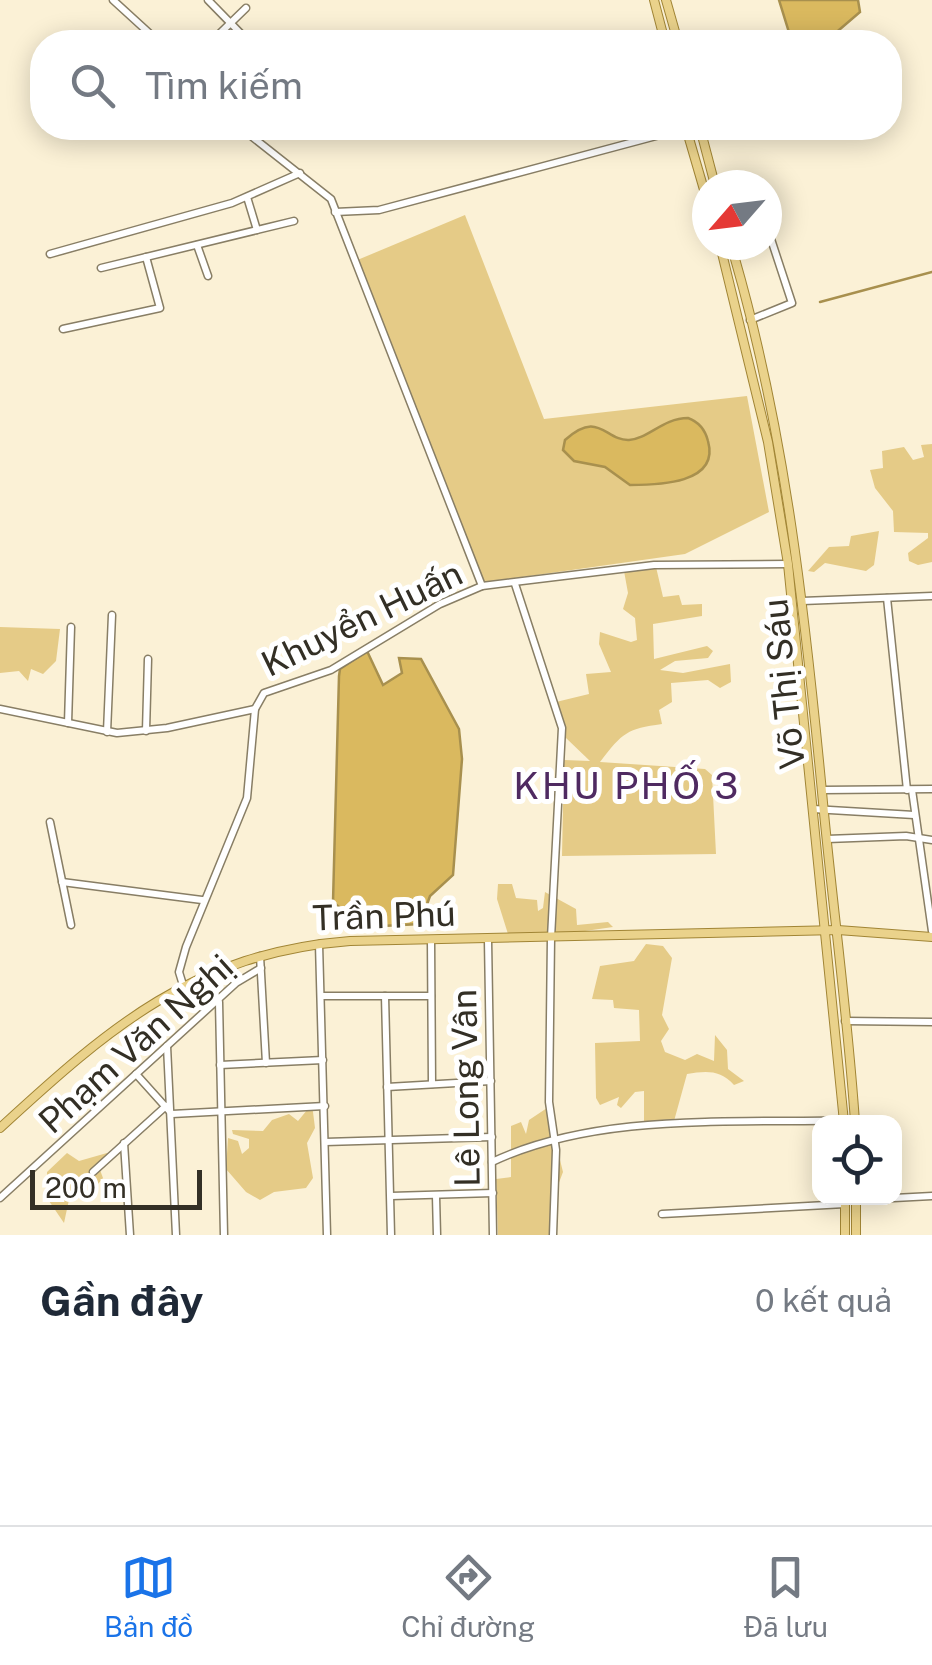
<!DOCTYPE html>
<html lang="vi">
<head>
<meta charset="utf-8">
<style>
	:root { --surface:#fff; --page:#f6f6f7; --text:#1f2937; --muted:#747a83; --line:#e0e1e3; --accent:#1a73e8 }
	body { margin:0; font-family:"Public Sans",sans-serif; background:var(--page); color:var(--text) }
	.controls { position:absolute; right:30px; bottom:30px; display:grid; overflow:hidden; border-radius:20px; box-shadow:0 5px 25px #0003 }
	.controls button { width:90px; height:90px; display:grid; place-items:center; padding:0; border:0; border-bottom:2px solid var(--line); background:var(--surface); color:var(--text); font:50px sans-serif }
	.compass { position:absolute; left:692px; top:170px; width:90px; height:90px; border-radius:50%; background:var(--surface); box-shadow:0 5px 25px #0003; rotate:242deg }
	.scale { position:absolute; left:30px; bottom:25px; width:172px; box-sizing:border-box; padding-left:10px; border:5px solid #332f25; border-top:0; font-size:28px; line-height:35px; white-space:nowrap; color:#332f25; -webkit-text-stroke:8px #fff; paint-order:stroke }
	.list { margin:0; padding:0; list-style:none }
	h2 { display:flex; justify-content:space-between; align-items:center; height:130px; margin:0; padding:0 40px; font-size:42px }
	h2 small { font-size:32px; font-weight:400; color:var(--muted) }
	.icon { flex:none; width:55px; height:55px; fill:none; stroke:currentColor; stroke-width:2; stroke-linecap:round; stroke-linejoin:round }
	.map { position:relative; flex:none; width:932px; height:1235px; overflow:hidden }
	.search { position:absolute; background:var(--surface); box-shadow:0 5px 25px #0003; left:30px; right:30px; top:30px; height:110px; display:flex; align-items:center; gap:25px; box-sizing:border-box; padding:0 35px; border-radius:40px; color:var(--muted); font-size:38px }
	.sheet { height:290px; background:var(--surface) }
	nav { display:flex; justify-content:space-around; align-items:center; box-sizing:border-box; height:140px; border-top:2px solid var(--line); background:var(--surface); font-size:28px; color:var(--muted) }
	nav a { display:grid; justify-items:center; gap:5px }
	nav .on { color:var(--accent) }
	.map>svg:first-child { display:block }
	.green { fill:#e5cb87 }
	.water { fill:#dab95f; stroke:#a8904e; stroke-width:2.5 }
	.lines { fill:none; stroke-linecap:round; stroke-linejoin:round }
	.stream { stroke:#a8904e; stroke-width:2.5 }
	.minor-casing { stroke:#887e65; stroke-width:9 }
	.major-casing { stroke:#a18535; stroke-width:10 }
	.minor { stroke:#fff; stroke-width:6 }
	.major { stroke:#ead28b; stroke-width:8 }
	.labels { text-anchor:middle; stroke-width:10; stroke-linejoin:round; paint-order:stroke }
	.street-label { font-size:35px; fill:#332f25; stroke:#fff }
	.neighbourhood-label { font-size:38px; letter-spacing:2.5px; fill:#4f2a61; stroke:#fff }
</style>
</head>
<body>
<div class="map">
<svg width="932" height="1235" viewBox="0 0 932 1235">
	<rect width="100%" height="100%" fill="#fbf1d6"/>
	<!-- green -->
	<g class="green">
		<polygon points="465,215 544,419 747,396 769,512 685,554 480,583 355,261"/>
		<polygon points="932,444 932,562 918,565 909,561 908,553 928,538 928,533 894,532 893,511 875,488 870,470 883,468 882,451 904,447 913,460 924,457 921,445"/>
		<polygon points="879,531 874,565 866,571 825,563 814,572 808,571 829,547 849,546 851,536"/>
		<path d="M 656,567 L 663,597 L 679,595 L 682,605 L 702,604 L 702,616 L 653,624 L 654,659 L 707,646 L 713,651 L 708,658 L 675,661 L 660,670 L 683,673 L 730,664 L 731,682 L 720,688 L 708,680 L 671,683 L 672,702 L 659,710 L 662,724 C 627,729 623,732 600,762 L 705,769 L 712,775 L 716,854 L 562,856 L 564,760 L 590,761 L 566,738 L 556,702 L 589,694 L 586,674 L 611,672 L 599,644 L 600,632 L 631,642 L 637,640 L 635,618 L 623,609 L 628,593 L 624,571 Z"/>
		<polygon points="0,627 60,629 56,661 43,674 31,669 28,681 19,671 0,673"/>
		<polygon points="498,884 512,884 516,898 537,900 538,911 543,908 545,892 576,909 577,925 608,922 613,927 564,934 508,934 497,899"/>
		<path d="M 646,944 L 663,946 L 672,958 L 662,1015 L 669,1029 L 661,1041 L 665,1052 L 685,1060 L 697,1054 L 714,1061 L 715,1035 L 727,1050 L 728,1069 L 744,1081 L 734,1085 C 720,1069 705,1071 687,1074 L 674,1121 L 644,1123 L 644,1091 L 635,1092 L 621,1108 L 617,1105 L 619,1097 L 600,1105 L 596,1098 L 595,1043 L 640,1041 L 639,1010 L 614,1008 L 613,1000 L 592,999 L 600,966 L 634,961 Z"/>
		<polygon points="312,1104 315,1128 307,1143 313,1178 306,1188 274,1192 260,1200 246,1192 226,1169 228,1138 238,1141 242,1154 249,1148 249,1139 233,1134 232,1130 263,1131 272,1120 289,1114 298,1121"/>
		<polygon points="547,1108 563,1172 552,1201 549,1235 498,1235 496,1179 511,1177 511,1126 521,1122 526,1134 529,1120"/>
		<polygon points="67,1153 79,1161 107,1153 111,1158 100,1170 103,1178 98,1184 88,1180 70,1195 64,1223 47,1198 47,1172"/>
	</g>
	<!-- water -->
	<g class="water">
		<polygon points="779,0 858,0 860,12 825,42 792,42"/>
		<path d="M 688,418 C 699,422 705,429 708,441 C 720,484 658,485 630,485 L 605,467 L 574,461 L 563,450 L 565,440 C 599,409 605,441 629,440 C 648,439 663,418 688,418 Z"/>
		<polygon points="367,651 383,685 402,673 399,658 421,659 459,729 462,759 453,875 430,896 420,924 363,927 333,902 339,676 340,669"/>
	</g>
	<g class="lines">
		<!-- stream -->
		<polyline class="stream" points="820,302 932,272"/>
		<!-- minor casing -->
		<g class="minor-casing">
			<g id="minor">
				<polyline points="113,0 159,42"/>
				<polyline points="208,0 249,42"/>
				<polyline points="211,42 246,8"/>
				<polyline points="241,128 331,199 482,586"/>
				<polyline points="309,128 310,128"/>
				<polyline points="247,197 257,230"/>
				<polyline points="335,212 379,210 686,128"/>
				<polyline points="197,245 208,276"/>
				<polyline points="50,254 232,203 300,173"/>
				<polyline points="101,268 294,221"/>
				<polyline points="750,320 792,303 767,227"/>
				<polyline points="63,329 160,308 146,257"/>
				<polyline points="515,584 562,728 551,938 549,1102 556,1150 553,1235"/>
				<polyline points="887,598 907,790"/>
				<polyline points="802,601 932,596"/>
				<polyline points="0,709 117,733 167,728 255,709"/>
				<polyline points="68,723 71,627"/>
				<polyline points="146,731 148,659"/>
				<polyline points="107,732 112,615"/>
				<polyline points="823,790 932,789"/>
				<polyline points="912,790 932,931"/>
				<polyline points="813,809 914,815"/>
				<polyline points="50,822 71,925"/>
				<polyline points="827,839 906,836 932,840"/>
				<polyline points="62,882 202,900"/>
				<polyline points="431,940 432,1084"/>
				<polyline points="488,940 493,1235"/>
				<polyline points="319,944 327,1235"/>
				<polyline points="260,956 266,1063"/>
				<polyline points="183,985 179,972 186,947 247,798 255,709 264,693 331,670 440,604 482,586 654,565 788,564"/>
				<polyline points="321,996 431,996"/>
				<polyline points="385,996 391,1235"/>
				<polyline points="219,1002 224,1235"/>
				<polyline points="845,1021 932,1022"/>
				<polyline points="167,1046 176,1235"/>
				<polyline points="220,1065 323,1060"/>
				<polyline points="136,1074 172,1114 325,1106"/>
				<polyline points="387,1087 491,1081"/>
				<polyline points="325,1142 492,1137"/>
				<polyline points="124,1143 130,1235"/>
				<path d="M 492,1162 C 600,1111 739,1124 855,1120"/>
				<polyline points="93,1172 166,1106"/>
				<polyline points="391,1196 493,1193"/>
				<polyline points="436,1196 437,1235"/>
				<polyline points="0,1198 236,983 261,968"/>
				<polyline points="856,1200 932,1196"/>
				<polyline points="662,1214 845,1204"/>
			</g>
		</g>
		<!-- major casing -->
		<g class="major-casing">
			<g id="major">
				<polyline points="654,0 665,42"/>
				<polyline points="666,0 678,42"/>
				<polyline points="686,128 707,200"/>
				<polyline points="700,128 715,185"/>
				<polyline points="720,245 768,442 788,564 844,1122"/>
				<path d="M 731,245 C 786,430 806,621 824,813 C 834,916 848,1019 855,1122"/>
				<path d="M 0,1128 C 110,1027 194,953 350,941 L 838,930 L 932,937"/>
				<polyline points="845,1198 845,1235"/>
				<polyline points="856,1235 856,1198"/>
			</g>
		</g>
		<!-- minor -->
		<use href="#minor" class="minor"/>
		<!-- major -->
		<use href="#major" class="major"/>
	</g>
	<g class="labels">
		<!-- street labels -->
		<g class="street-label">
			<text transform="translate(362 619) rotate(-26)" y="12">Khuyển Huấn</text>
			<text transform="translate(784 684) rotate(-96)" y="12">Võ Thị Sáu</text>
			<text transform="translate(384 916) rotate(-2)" y="12">Trần Phú</text>
			<text transform="translate(136 1044) rotate(-42)" y="12">Phạm Văn Nghị</text>
			<text transform="translate(466 1088) rotate(-91)" y="12">Lê Long Vân</text>
		</g>
		<!-- neighbourhood labels -->
		<g class="neighbourhood-label">
			<text x="627" y="799">KHU PHỐ 3</text>
		</g>
	</g>
</svg>
<div class="controls">
<button><svg class="icon" aria-label="locate" viewBox="0 0 24 24"><circle cx="12" cy="12" r="6"/><path d="M12 2v4M12 18v4M2 12h4M18 12h4"/></svg></button>
</div>
<svg class="compass" viewBox="-18 -18 36 36"><path d="M0-13l5 13h-10z" fill="#e53935"/><path d="M0 13l5-13h-10z" fill="#747a83"/></svg>
<div class="scale">200 m</div>
<div class="search"><svg class="icon" aria-label="search" viewBox="0 0 24 24"><circle cx="10" cy="10" r="6"/><path d="M15 15l6 6"/></svg>Tìm kiếm</div>
</div>
<section class="sheet">
<h2>Gần đây<small>0 kết quả</small></h2>
<ul class="list">
</ul>
</section>
<nav>
<a class="on"><svg class="icon" aria-label="map" viewBox="0 0 24 24"><path d="M3 6l6-2 6 2 6-2v14l-6 2-6-2-6 2zM9 4v14M15 6v14"/></svg>Bản đồ</a>
<a><svg class="icon" aria-label="directions" viewBox="0 0 24 24"><path d="M12 3l9 9-9 9-9-9zM9 14v-3h6M13 9l2 2-2 2"/></svg>Chỉ đường</a>
<a><svg class="icon" aria-label="saved" viewBox="0 0 24 24"><path d="M7 4h10v16l-5-4-5 4z"/></svg>Đã lưu</a>
</nav>
</body>
</html>
